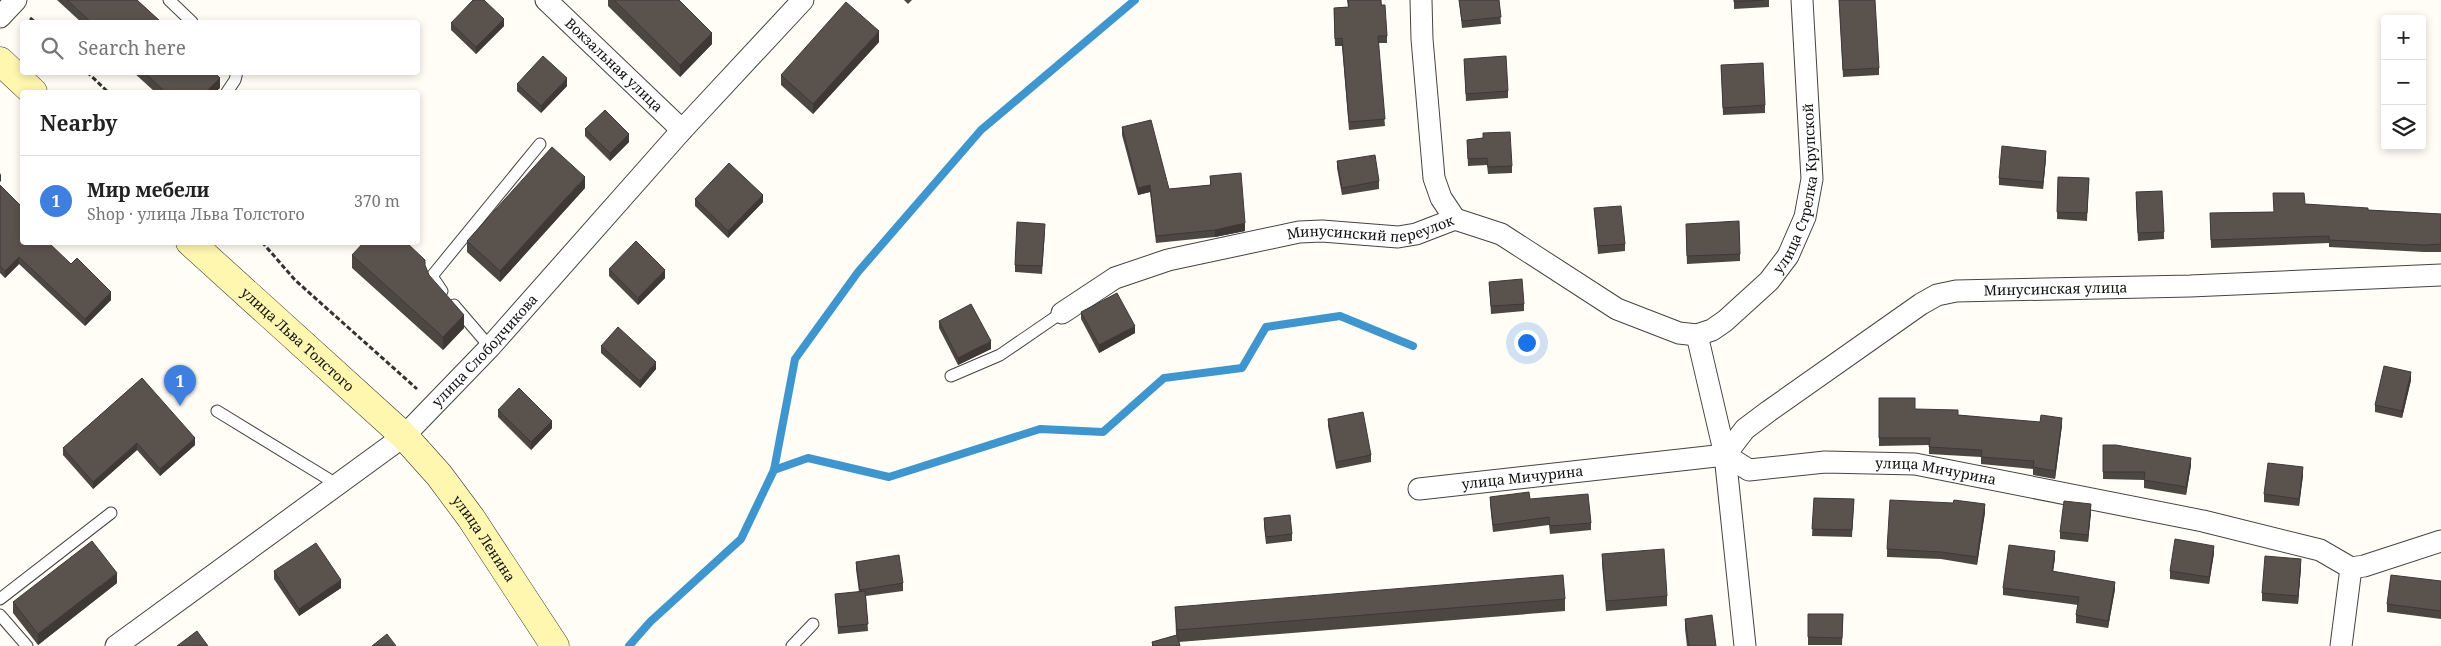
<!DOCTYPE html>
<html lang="en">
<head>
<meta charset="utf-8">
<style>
	:root { --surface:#fff; --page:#f6f6f6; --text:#222; --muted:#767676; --line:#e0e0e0; --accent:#ea580c }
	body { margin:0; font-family:"Noto Serif",serif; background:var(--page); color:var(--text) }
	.controls { position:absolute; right:15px; top:15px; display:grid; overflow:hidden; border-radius:5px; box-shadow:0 2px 8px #0003 }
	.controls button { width:45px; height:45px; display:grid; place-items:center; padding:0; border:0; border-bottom:1px solid var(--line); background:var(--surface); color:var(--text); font:25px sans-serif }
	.you { position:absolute; left:1526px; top:342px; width:18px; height:18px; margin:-12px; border:4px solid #fff; border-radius:50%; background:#1a73e8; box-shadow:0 0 0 8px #1a73e833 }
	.badge { display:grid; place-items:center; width:32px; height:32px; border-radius:50%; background:var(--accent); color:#fff; font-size:16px; font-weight:700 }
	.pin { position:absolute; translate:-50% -41px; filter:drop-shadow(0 1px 2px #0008) }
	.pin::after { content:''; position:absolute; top:26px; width:18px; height:15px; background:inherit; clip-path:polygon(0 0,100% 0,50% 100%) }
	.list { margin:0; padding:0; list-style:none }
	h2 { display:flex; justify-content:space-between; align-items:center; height:65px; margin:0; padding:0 20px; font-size:21px }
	h2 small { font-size:16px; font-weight:400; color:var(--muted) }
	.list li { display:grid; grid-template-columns:32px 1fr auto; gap:15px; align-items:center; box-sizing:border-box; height:90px; padding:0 20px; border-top:1px solid var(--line) }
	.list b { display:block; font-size:19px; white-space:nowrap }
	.list p { margin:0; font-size:16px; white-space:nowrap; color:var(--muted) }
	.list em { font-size:16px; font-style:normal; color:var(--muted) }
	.icon { flex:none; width:28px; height:28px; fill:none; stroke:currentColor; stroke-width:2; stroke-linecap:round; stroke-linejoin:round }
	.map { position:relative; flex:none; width:2441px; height:646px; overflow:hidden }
	.search { position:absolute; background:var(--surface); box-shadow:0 2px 8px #0003; left:20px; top:20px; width:400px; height:55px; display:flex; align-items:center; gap:12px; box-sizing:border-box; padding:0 18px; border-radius:5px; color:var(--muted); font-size:19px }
	.panel { position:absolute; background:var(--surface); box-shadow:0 2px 8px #0003; left:20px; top:90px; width:400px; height:155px; border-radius:5px }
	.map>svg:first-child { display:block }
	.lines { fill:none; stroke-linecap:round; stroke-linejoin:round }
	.stream { stroke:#3f96cf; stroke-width:8 }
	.lane-casing { stroke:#444; stroke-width:13 }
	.street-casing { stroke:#444; stroke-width:23 }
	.secondary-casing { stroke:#333; stroke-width:29 }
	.path { stroke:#333; stroke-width:3; stroke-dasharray:5 2.5; stroke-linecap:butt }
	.lane { stroke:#fff; stroke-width:11 }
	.street { stroke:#fff; stroke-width:21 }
	.secondary { stroke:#fff6b0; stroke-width:28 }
	.wall { fill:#4d4742 }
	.shaded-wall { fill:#3f3936 }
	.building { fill:#5a524d; stroke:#3f3936 }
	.labels { text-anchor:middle; stroke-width:5; stroke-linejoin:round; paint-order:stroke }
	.street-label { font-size:14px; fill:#111; stroke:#fff }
</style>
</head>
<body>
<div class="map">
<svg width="2441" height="646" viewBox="0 0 2441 646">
	<rect width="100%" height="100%" fill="#fffdf5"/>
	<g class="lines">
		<!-- stream -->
		<g class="stream">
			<polyline points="774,470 808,458 889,477 1040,429 1103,432 1164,378 1242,368 1266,327 1340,316 1413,346"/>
			<polyline points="629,646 650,622 741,539 774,470 795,359 858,272 981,130 1135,0"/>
		</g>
		<!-- lane casing -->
		<g class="lane-casing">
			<g id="lane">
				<polyline points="169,0 192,22"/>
				<polyline points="227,92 235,80 237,72"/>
				<polyline points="442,291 432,276 540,144"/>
				<polyline points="454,305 490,347"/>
				<polyline points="951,376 1000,355 1054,318"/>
				<polyline points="217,411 338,485"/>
				<polyline points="0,599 111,513"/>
				<polyline points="0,615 27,646"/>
				<polyline points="792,646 813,624"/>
			</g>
		</g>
		<!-- street casing -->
		<g class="street-casing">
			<g id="street">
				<path id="s1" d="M 546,0 L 682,130"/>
				<polyline points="1421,0 1422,39 1434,178 1441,198 1455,219"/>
				<polyline points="0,17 16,0"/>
				<path id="s2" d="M 1062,313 L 1115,278 L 1168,260 L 1299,232 L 1322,231 L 1398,237 L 1416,234 L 1455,219 L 1501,234 L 1617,309 L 1679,333 L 1697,335 L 1712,330 L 1725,321 L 1769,281 L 1788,256 L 1805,217 L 1812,179 L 1802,0"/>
				<polyline points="1697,335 1725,455 1745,646"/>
				<path id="s3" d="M 1725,455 L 1745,429 L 1769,411 L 1921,304 L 1937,295 L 1956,291 L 2190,286 L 2441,275"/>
				<path id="s4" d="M 1419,489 L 1725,455 L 1749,470 L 1825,462 L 1915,464 L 2203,521 L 2320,550 L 2351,568 L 2364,566 L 2441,541"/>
				<path id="s5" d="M 116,646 L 404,436 L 490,347 L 682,130 L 803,0"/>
				<polyline points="2341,646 2351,568"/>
			</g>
		</g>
		<!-- secondary casing -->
		<g class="secondary-casing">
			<g id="secondary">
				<polyline points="0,61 33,92"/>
				<path id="s6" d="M 190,242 L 404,436 L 439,475 L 471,518 L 555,646"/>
			</g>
		</g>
		<!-- path -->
		<g class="path">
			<polyline points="30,18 35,22"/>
			<polyline points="87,72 108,92"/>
			<polyline points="262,242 295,280 417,389"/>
		</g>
		<!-- lane -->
		<use href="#lane" class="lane"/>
		<!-- street -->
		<use href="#street" class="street"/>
		<!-- secondary -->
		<use href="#secondary" class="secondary"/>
	</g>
	<!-- wall -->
	<g class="wall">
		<polygon points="57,0 137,0 161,22 81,22"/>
		<polygon points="608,0 679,0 712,44 680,77 608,6"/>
		<polygon points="904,0 912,0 908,4"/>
		<polygon points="1347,0 1381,0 1387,36 1387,43 1378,43 1385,126 1349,130 1342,46 1335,46 1334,15 1334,8 1348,7"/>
		<polygon points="1459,0 1499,0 1501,24 1462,28"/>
		<polygon points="1734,0 1769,0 1769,7 1734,9"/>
		<polygon points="1839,0 1879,68 1879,75 1843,77"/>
		<polygon points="451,23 504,26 476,54 451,30"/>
		<polygon points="879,42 813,114 781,85 781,75"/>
		<polygon points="1464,59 1508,91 1508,98 1466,101"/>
		<polygon points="1721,65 1765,105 1765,113 1723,115"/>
		<polygon points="133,72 214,72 220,88 215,92 155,92"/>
		<polygon points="517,84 567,86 541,113 517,91"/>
		<polygon points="1122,127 1169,189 1210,185 1210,176 1245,231 1215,237 1156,243 1150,192 1138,195 1122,135"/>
		<polygon points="585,129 629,142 610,161 585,136"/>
		<polygon points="1483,133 1512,166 1512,173 1488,174 1487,165 1468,166 1467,140 1483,138"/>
		<polygon points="2046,158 2043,189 1999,185 1999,178"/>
		<polygon points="1337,161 1379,181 1379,189 1342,195 1337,168"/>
		<polygon points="2058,177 2089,178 2087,221 2057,219"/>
		<polygon points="0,185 22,242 71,264 111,300 85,326 19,264 5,278 0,273"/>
		<polygon points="585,188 500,282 467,252 467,241"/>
		<polygon points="695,199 763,202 728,238 695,206"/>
		<polygon points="2136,200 2164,232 2164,239 2138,241"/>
		<polygon points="2305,204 2368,210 2441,214 2441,252 2424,252 2329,247 2329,243 2211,248 2210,213 2274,212"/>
		<polygon points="1594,208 1625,244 1625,251 1598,254"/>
		<polygon points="1045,231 1042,274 1015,272 1015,265"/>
		<polygon points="1686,231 1740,254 1740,261 1687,264"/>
		<polygon points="352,255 425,266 429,275 464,328 443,350 352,268"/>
		<polygon points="609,269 665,278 638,305 609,276"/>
		<polygon points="1489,282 1524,304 1524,311 1491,314"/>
		<polygon points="1081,312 1135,333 1099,353 1081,319"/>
		<polygon points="939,321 991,349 958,365 939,328"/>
		<polygon points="601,346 656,369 640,388 601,353"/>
		<polygon points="142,378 195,445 160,476 137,450 93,489 63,455 63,448"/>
		<polygon points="2411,380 2402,418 2375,412 2375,405"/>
		<polygon points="1879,398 1915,409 1958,415 2062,425 2055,479 2033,475 2033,469 1981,464 1981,457 1929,454 1929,445 1879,446"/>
		<polygon points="498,410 552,428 531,450 498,417"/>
		<polygon points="1328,419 1371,455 1371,462 1336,469 1328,426"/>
		<polygon points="2103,445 2191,465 2186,495 2144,488 2144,480 2103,479"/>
		<polygon points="2303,475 2299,506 2264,502 2264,494"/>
		<polygon points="1490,497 1530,499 1591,523 1591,530 1550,534 1549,525 1493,532 1490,504"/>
		<polygon points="1814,498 1854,499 1852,537 1812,536"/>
		<polygon points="1985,512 1977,565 1941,559 1887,557 1887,549"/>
		<polygon points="2091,512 2088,542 2060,539 2060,532"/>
		<polygon points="1264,518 1292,534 1292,541 1266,544 1264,526"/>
		<polygon points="2214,553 2209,584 2170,579 2170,571"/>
		<polygon points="1602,554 1667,596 1667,606 1606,611 1602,564"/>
		<polygon points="2055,558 2053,571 2115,589 2108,628 2076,623 2076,615 2078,605 2003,595 2003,588"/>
		<polygon points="856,562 903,583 903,591 866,596 868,631 838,634 835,594 859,592 856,569"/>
		<polygon points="2301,567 2298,604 2262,601 2262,593"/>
		<polygon points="274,571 341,588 299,616 274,579"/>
		<polygon points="2441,581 2441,619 2387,612 2387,604"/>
		<polygon points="117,583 38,645 13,613 13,602"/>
		<polygon points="1565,599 1565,611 1179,642 1180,646 1152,646 1152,642 1176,635 1175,607"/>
		<polygon points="1808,614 1843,614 1842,645 1808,645"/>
		<polygon points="1685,619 1716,646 1687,646 1685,629"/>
	</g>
	<!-- shaded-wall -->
	<g class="shaded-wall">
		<polygon points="504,19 504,26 476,54 476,47"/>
		<polygon points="879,31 879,42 813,114 813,104"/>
		<polygon points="712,33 712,44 680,77 680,65"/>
		<polygon points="220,78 220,88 215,92 206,92"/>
		<polygon points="567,78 567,86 541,113 541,106"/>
		<polygon points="629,134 629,142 610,161 610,153"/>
		<polygon points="2046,151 2046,158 2043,189 2043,182"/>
		<polygon points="1,173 1,181 0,182 0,175"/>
		<polygon points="585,177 585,188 500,282 500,271"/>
		<polygon points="1150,185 1150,192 1138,195 1138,188"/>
		<polygon points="763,195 763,202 728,238 728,231"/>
		<polygon points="1245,223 1245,231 1215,237 1215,230"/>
		<polygon points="19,257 19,264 5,278 5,271"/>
		<polygon points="665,270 665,278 638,305 638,298"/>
		<polygon points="111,292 111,300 85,326 85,319"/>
		<polygon points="464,315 464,328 443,350 443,337"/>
		<polygon points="1135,326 1135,333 1099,353 1099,345"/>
		<polygon points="991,341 991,349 958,365 958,358"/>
		<polygon points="656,362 656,369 640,388 640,381"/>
		<polygon points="2411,372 2411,380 2402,418 2402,411"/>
		<polygon points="2062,418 2062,425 2055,479 2055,471"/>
		<polygon points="552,421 552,428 531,450 531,442"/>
		<polygon points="195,438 195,445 160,476 160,469"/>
		<polygon points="137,443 137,450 93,489 93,482"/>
		<polygon points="2191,458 2191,465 2186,495 2186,487"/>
		<polygon points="2303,467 2303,475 2299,506 2299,499"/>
		<polygon points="1985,504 1985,512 1977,565 1977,557"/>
		<polygon points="2091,504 2091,512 2088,542 2088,535"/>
		<polygon points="2214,546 2214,553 2209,584 2209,577"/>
		<polygon points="2055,551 2055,558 2052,579 2052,571"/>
		<polygon points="2301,559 2301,567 2298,604 2298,596"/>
		<polygon points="117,573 117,583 38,645 38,634"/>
		<polygon points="341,580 341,588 299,616 299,609"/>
		<polygon points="2115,582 2115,589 2108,628 2108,621"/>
	</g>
	<!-- building -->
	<g class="building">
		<polygon points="67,0 137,0 161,22 91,22"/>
		<polygon points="473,0 484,0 504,19 476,47 451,23"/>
		<polygon points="614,0 679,0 712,33 680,65"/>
		<polygon points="1348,0 1381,0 1381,5 1385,5 1387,36 1378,36 1385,119 1349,122 1342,38 1335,39 1334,8 1349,7"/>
		<polygon points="1459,0 1499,0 1501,17 1462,21"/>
		<polygon points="1734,0 1764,0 1734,2"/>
		<polygon points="1839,0 1875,0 1879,68 1843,70"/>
		<polygon points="846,2 879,31 813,104 781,75"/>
		<polygon points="543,56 567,78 541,106 517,84"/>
		<polygon points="1506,56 1508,91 1466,94 1464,59"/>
		<polygon points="1763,63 1765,105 1723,108 1721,65"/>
		<polygon points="144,72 214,72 220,78 206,92 165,92"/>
		<polygon points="605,110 629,134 610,153 585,129"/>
		<polygon points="1151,120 1169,189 1211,185 1210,176 1241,173 1245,223 1215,230 1156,236 1150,185 1138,188 1122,127"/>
		<polygon points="1510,132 1512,166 1488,167 1487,158 1468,159 1467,140 1483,138 1483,133"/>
		<polygon points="2002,146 2046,151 2043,182 1999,178"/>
		<polygon points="552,147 585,177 500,271 467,241"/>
		<polygon points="1375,155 1379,181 1342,188 1337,161"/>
		<polygon points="729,163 763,195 728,231 695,199"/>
		<polygon points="2058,177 2089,178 2087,213 2057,212"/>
		<polygon points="0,185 22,207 22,242 48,242 71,264 77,258 111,292 85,319 19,257 5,271 0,266"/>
		<polygon points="2162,191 2164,232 2138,233 2136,192"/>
		<polygon points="2273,193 2304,193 2305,204 2368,208 2368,210 2441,214 2441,244 2424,245 2329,240 2329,236 2211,240 2210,213 2274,212"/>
		<polygon points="1621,206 1625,244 1598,246 1594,208"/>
		<polygon points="1739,221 1740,254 1687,256 1686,224"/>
		<polygon points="1017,222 1045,224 1042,266 1015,265"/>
		<polygon points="636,241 665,270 638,298 609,269"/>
		<polygon points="364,242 406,242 425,260 425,265 429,275 464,315 443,337 352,255"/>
		<polygon points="1522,279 1524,304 1491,306 1489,282"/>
		<polygon points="1117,293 1135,326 1099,345 1081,312"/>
		<polygon points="971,304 991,341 958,358 939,321"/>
		<polygon points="618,327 656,362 640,381 601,346"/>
		<polygon points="2384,366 2411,372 2402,411 2375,405"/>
		<polygon points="142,378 195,438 160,469 137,443 93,482 63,448"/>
		<polygon points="519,388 552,421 531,442 498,410"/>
		<polygon points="1879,398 1915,398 1915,409 1958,410 1958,415 2040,422 2041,415 2062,418 2055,471 2033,467 2034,461 1981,457 1982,450 1929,447 1930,438 1879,438"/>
		<polygon points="1363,412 1371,455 1336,462 1328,419"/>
		<polygon points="2103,445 2116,445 2191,458 2186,487 2144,480 2145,472 2103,472"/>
		<polygon points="2268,463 2303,467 2299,499 2264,494"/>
		<polygon points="1529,492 1530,499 1588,494 1591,523 1550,526 1549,517 1493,525 1490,497"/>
		<polygon points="1814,498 1854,499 1852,530 1812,529"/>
		<polygon points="1890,500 1953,503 1954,500 1985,504 1977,557 1941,552 1887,549"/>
		<polygon points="2064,501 2091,504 2088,535 2060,532"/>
		<polygon points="1290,515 1292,534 1266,537 1264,518"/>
		<polygon points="2175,539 2214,546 2209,577 2170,571"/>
		<polygon points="92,541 117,573 38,634 13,602"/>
		<polygon points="316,543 341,580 299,609 274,571"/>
		<polygon points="2009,545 2055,551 2052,571 2115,582 2108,621 2076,615 2079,597 2003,588"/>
		<polygon points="1664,549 1667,596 1606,601 1602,554"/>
		<polygon points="899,555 903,583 860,590 856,562"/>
		<polygon points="2265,556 2301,559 2298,596 2262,593"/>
		<polygon points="1563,575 1565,599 1177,630 1175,607"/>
		<polygon points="2391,575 2441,581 2441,611 2387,604"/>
		<polygon points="865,591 868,624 838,627 835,594"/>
		<polygon points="1808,614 1843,614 1842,638 1808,637"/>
		<polygon points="1712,615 1716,646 1689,646 1685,619"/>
		<polygon points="197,631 208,646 177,646"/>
		<polygon points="387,634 396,646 372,646"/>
		<polygon points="1177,635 1180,646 1153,646 1152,642"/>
	</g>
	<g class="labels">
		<!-- street labels -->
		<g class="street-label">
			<text dy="5" stroke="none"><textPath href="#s1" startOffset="94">Вокзальная улица</textPath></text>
			<text dy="5" stroke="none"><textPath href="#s2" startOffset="875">улица Стрелка Крупской</textPath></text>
			<text dy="5" stroke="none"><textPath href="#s2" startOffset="326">Минусинский переулок</textPath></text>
			<text dy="5" stroke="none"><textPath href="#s3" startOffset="386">Минусинская улица</textPath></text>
			<text dy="5" stroke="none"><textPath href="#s6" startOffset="145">улица Льва Толстого</textPath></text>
			<text dy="5" stroke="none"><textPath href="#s5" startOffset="474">улица Слободчикова</textPath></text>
			<text dy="5" stroke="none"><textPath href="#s4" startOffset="524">улица Мичурина</textPath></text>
			<text dy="5" stroke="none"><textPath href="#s4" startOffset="104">улица Мичурина</textPath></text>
			<text dy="5" stroke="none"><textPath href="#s6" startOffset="419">улица Ленина</textPath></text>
		</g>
	</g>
</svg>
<div class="controls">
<button>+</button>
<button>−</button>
<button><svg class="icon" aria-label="layers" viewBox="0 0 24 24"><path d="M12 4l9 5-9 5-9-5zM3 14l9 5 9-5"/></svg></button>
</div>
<div class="you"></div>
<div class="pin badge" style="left:180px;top:406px;background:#3f7fe0">1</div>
<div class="search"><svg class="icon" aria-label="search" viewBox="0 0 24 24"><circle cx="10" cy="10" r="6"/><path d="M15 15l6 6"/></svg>Search here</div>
<section class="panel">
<h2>Nearby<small></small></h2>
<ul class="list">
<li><span class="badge" style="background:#3f7fe0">1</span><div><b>Мир мебели</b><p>Shop · улица Льва Толстого</p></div><em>370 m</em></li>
</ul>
</section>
</div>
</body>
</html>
